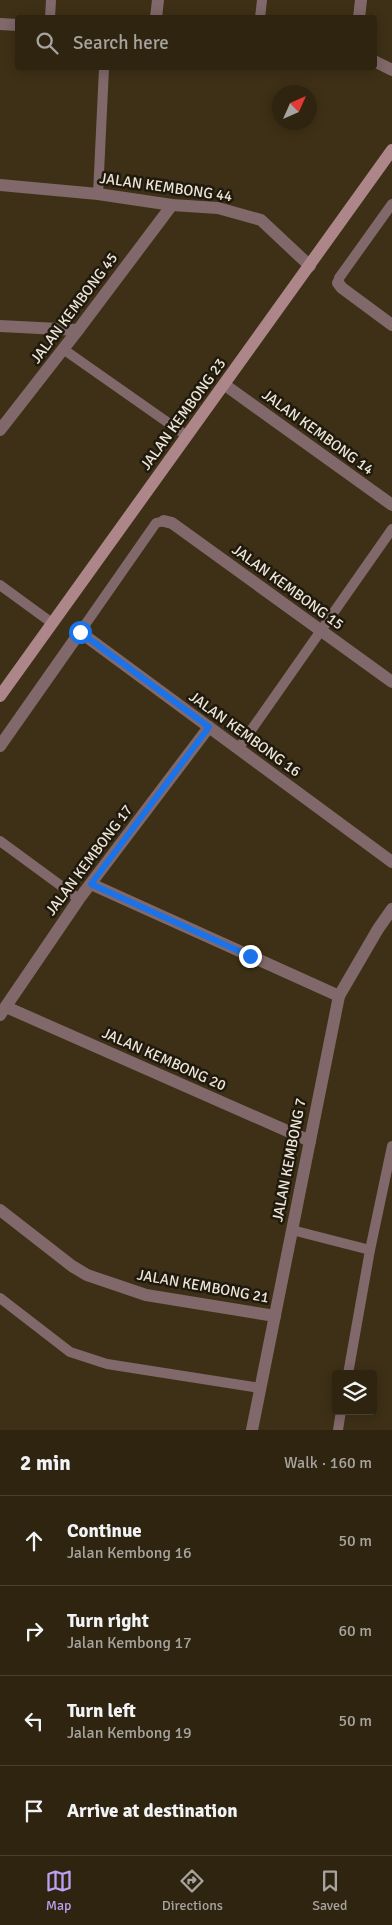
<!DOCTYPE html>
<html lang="en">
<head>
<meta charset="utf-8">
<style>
	:root { --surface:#2e2410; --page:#362c19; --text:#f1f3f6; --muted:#a7a49f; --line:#494130; --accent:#bca0f2 }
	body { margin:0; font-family:Signika,sans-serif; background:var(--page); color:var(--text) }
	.controls { position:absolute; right:15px; bottom:15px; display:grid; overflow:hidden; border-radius:5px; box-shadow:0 2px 12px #0003 }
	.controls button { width:45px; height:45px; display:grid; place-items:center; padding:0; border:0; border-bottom:1px solid var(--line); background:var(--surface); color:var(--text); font:25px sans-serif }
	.compass { position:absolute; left:272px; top:85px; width:45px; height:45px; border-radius:50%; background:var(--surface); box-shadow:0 2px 12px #0003; rotate:45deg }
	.stop { position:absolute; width:15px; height:15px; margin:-11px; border:4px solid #1a73e8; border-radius:50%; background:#fff }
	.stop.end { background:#1a73e8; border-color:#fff; box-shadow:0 1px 5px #0008 }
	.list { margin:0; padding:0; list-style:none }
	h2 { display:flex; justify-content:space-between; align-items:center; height:65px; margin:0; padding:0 20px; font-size:21px }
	h2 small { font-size:16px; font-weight:400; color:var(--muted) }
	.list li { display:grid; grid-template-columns:32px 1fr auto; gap:15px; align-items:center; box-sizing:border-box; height:90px; padding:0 20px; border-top:1px solid var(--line) }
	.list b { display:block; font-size:19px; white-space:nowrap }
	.list p { margin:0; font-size:16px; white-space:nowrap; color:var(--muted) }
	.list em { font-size:16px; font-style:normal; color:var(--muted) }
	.icon { flex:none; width:28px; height:28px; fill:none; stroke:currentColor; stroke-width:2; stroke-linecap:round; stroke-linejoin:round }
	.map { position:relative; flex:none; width:392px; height:1430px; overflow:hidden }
	.search { position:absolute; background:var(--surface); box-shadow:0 2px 12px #0003; left:15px; right:15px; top:15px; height:55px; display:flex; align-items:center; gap:12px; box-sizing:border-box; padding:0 18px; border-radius:5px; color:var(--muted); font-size:19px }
	.sheet { height:425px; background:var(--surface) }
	nav { display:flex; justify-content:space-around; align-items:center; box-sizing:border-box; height:70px; border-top:1px solid var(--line); background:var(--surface); font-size:14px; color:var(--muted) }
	nav a { display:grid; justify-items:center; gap:2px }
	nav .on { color:var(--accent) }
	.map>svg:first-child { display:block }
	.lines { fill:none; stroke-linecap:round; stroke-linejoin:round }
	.lane { stroke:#81686a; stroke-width:10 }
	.street { stroke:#81686a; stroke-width:12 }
	.secondary { stroke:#ac8689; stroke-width:12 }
	.route { stroke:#1a73e8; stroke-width:6 }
	.labels { text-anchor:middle; stroke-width:5; stroke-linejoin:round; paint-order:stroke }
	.street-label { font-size:15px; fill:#ede5d6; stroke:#1f190e }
</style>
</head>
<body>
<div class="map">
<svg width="392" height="1430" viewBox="0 0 392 1430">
	<rect width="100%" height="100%" fill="#3d3016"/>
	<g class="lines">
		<!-- lane -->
		<g class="lane">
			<polyline points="50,18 51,0"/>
			<polyline points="260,18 262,0"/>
			<polyline points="98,194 104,68"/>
			<polyline points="338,283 339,278 392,204"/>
			<polyline points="63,349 187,436"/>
			<polyline points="0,585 52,623"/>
			<polyline points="80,632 156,523 164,521"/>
			<polyline points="238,749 392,529"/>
			<polyline points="0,841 79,899"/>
			<polyline points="292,1230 370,1250"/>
			<polyline points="0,1298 70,1352 107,1364 260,1388"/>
			<polyline points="348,1374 370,1250 392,1146"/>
			<polyline points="338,1430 341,1411"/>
		</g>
		<!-- street -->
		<g class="street">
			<polyline points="156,18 158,0"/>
			<polyline points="359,18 361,0"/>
			<polyline points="0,24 18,25"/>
			<polyline points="374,61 392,70"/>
			<polyline points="0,185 98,194 172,205 218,208 261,220 310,266"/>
			<polyline points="338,283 342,288 392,325"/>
			<polyline points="0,326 78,330"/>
			<polyline points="225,385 392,505"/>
			<polyline points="0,430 78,330 172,205"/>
			<polyline points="164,521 172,523 392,682"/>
			<polyline points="0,746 80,632 392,862"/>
			<polyline points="91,884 339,996"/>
			<polyline points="6,1007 310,1141"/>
			<polyline points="0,1015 79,899 209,727"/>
			<polyline points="0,1210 72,1266 87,1275 146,1295 275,1316"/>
			<polyline points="252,1430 339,996 378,929 392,909"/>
		</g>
		<!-- secondary -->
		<polyline class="secondary" points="0,696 392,150"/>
	</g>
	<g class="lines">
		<!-- route -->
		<polyline class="route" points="80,632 209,727 91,884 250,956"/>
	</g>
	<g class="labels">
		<!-- street labels -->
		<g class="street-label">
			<text transform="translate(166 187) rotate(8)" y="5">JALAN KEMBONG 44</text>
			<text transform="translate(74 308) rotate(-53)" y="5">JALAN KEMBONG 45</text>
			<text transform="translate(183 414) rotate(-54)" y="5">JALAN KEMBONG 23</text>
			<text transform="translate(318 432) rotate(36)" y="5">JALAN KEMBONG 14</text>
			<text transform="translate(288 587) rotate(36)" y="5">JALAN KEMBONG 15</text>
			<text transform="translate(245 734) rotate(36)" y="5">JALAN KEMBONG 16</text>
			<text transform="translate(89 860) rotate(-53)" y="5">JALAN KEMBONG 17</text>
			<text transform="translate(164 1059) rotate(24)" y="5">JALAN KEMBONG 20</text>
			<text transform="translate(289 1160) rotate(-79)" y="5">JALAN KEMBONG 7</text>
			<text transform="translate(203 1286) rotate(10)" y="5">JALAN KEMBONG 21</text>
		</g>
	</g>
</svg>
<div class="controls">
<button><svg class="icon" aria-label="layers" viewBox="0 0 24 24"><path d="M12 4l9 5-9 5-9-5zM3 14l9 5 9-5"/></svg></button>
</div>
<svg class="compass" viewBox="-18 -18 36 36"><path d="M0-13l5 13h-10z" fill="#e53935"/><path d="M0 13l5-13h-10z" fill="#a7a49f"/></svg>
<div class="stop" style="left:80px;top:632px"></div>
<div class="stop end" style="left:250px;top:956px"></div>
<div class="search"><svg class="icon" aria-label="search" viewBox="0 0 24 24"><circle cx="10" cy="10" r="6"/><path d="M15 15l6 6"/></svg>Search here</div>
</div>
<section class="sheet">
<h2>2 min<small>Walk · 160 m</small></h2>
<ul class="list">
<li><svg class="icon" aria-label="ahead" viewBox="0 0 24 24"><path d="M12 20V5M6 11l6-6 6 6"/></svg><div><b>Continue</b><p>Jalan Kembong 16</p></div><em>50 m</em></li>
<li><svg class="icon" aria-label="right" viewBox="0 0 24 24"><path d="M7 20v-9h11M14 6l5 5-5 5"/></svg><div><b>Turn right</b><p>Jalan Kembong 17</p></div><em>60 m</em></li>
<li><svg class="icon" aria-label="left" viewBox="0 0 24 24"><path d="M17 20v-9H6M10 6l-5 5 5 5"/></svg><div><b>Turn left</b><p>Jalan Kembong 19</p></div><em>50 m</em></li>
<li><svg class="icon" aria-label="arrive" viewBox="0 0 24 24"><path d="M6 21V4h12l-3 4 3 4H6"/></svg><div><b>Arrive at destination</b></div></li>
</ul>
</section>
<nav>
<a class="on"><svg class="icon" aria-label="map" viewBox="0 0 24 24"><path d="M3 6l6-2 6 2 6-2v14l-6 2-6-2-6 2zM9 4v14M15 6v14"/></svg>Map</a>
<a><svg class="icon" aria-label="directions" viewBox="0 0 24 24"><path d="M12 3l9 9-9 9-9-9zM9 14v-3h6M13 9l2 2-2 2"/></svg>Directions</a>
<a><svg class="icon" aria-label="saved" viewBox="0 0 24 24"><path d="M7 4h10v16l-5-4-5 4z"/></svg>Saved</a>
</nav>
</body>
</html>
